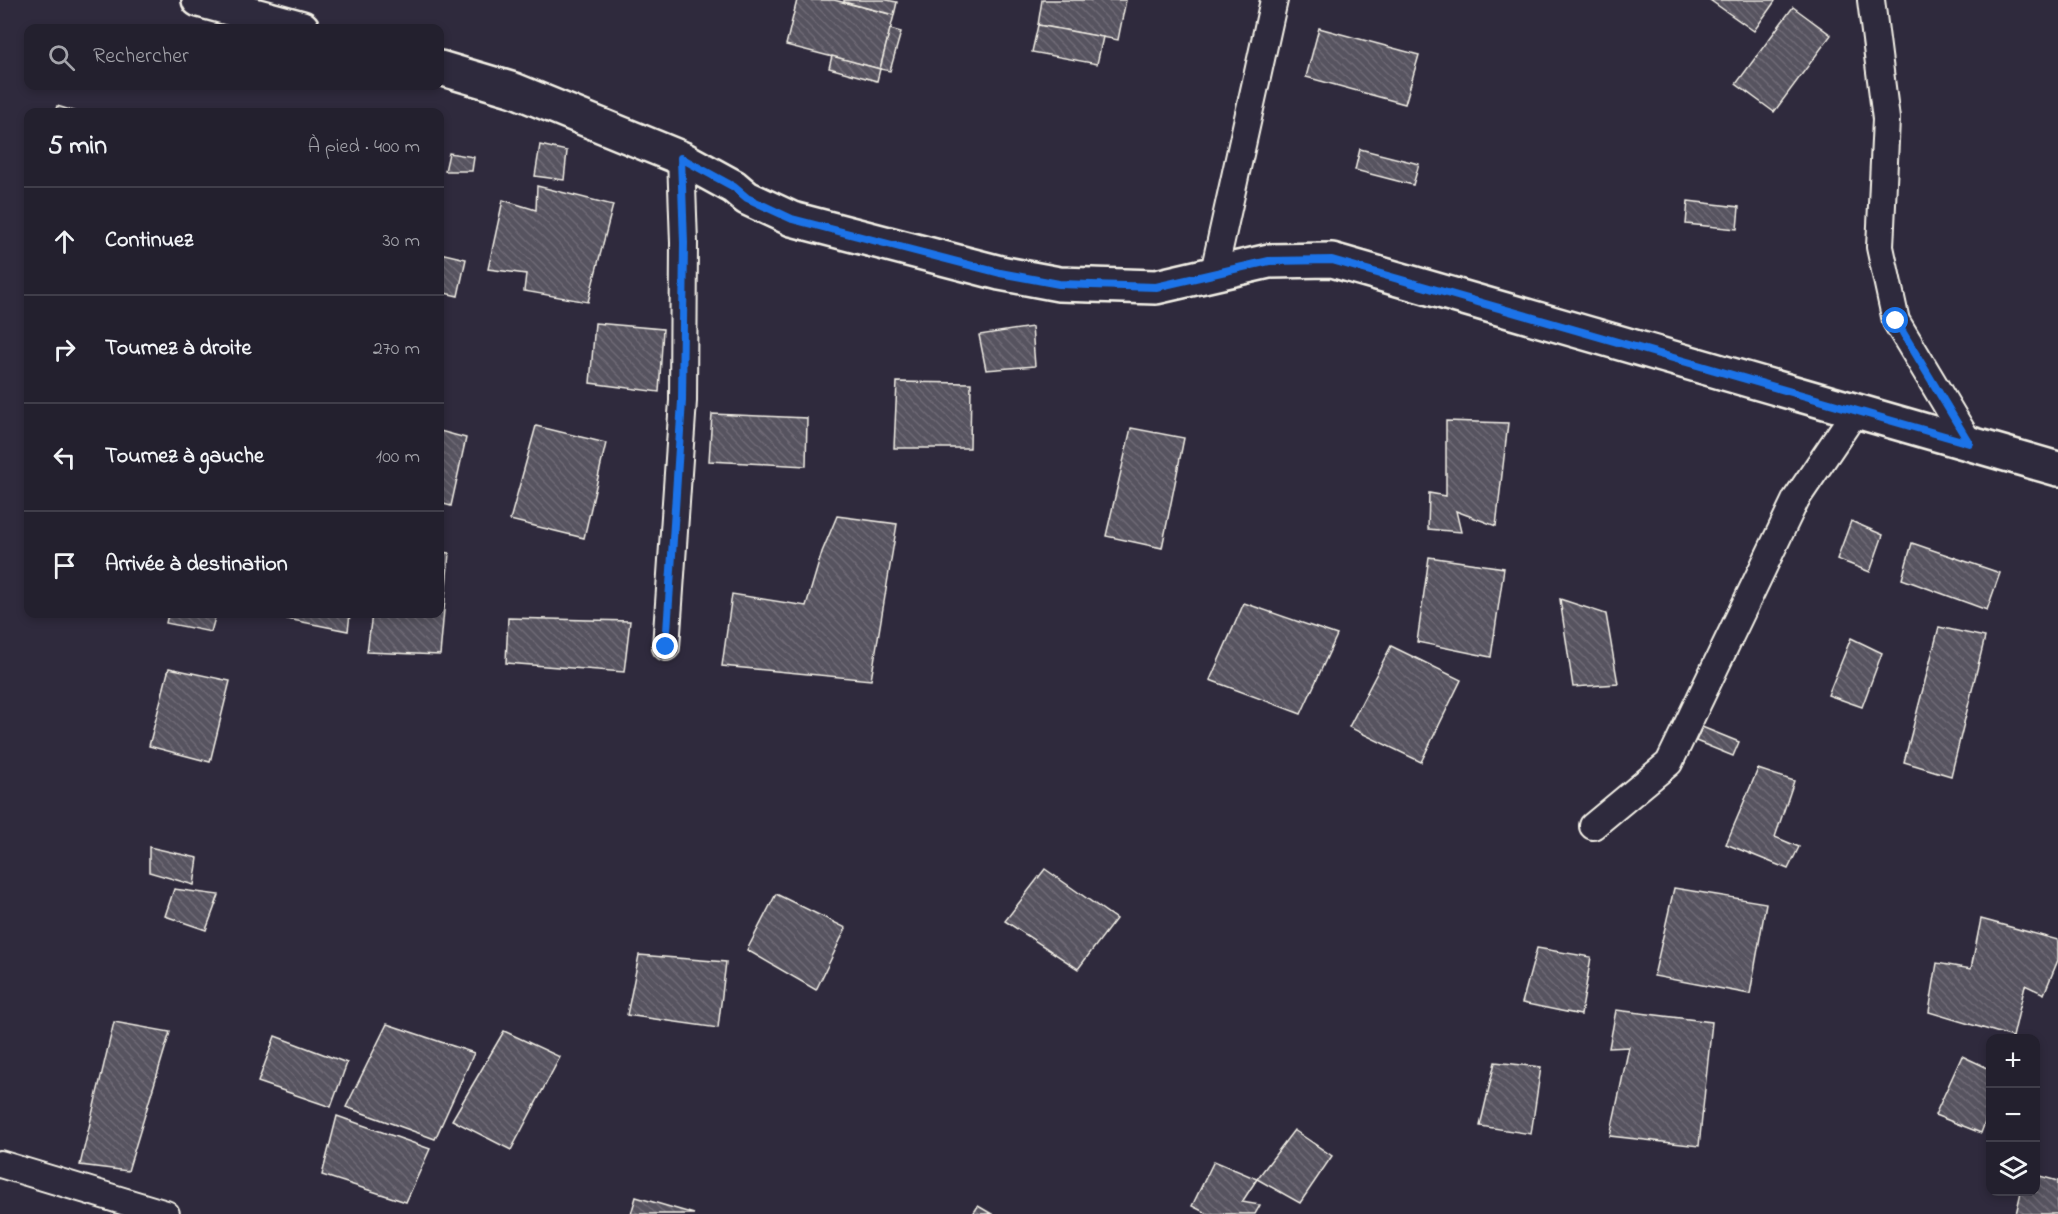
<!DOCTYPE html>
<html lang="fr">
<head>
<meta charset="utf-8">
<style>
	:root { --surface:#23202e; --page:#2f2d3a; --text:#f1f3f6; --muted:#a3a3aa; --line:#403e4a }
	body { margin:0; font-family:"Indie Flower",sans-serif; background:var(--page); color:var(--text) }
	.controls { position:absolute; right:18px; bottom:18px; display:grid; overflow:hidden; border-radius:12px; box-shadow:0 3px 9px #0003 }
	.controls button { width:54px; height:54px; display:grid; place-items:center; padding:0; border:0; border-bottom:2px solid var(--line); background:var(--surface); color:var(--text); font:30px sans-serif }
	.stop { position:absolute; width:18px; height:18px; margin:-14px; border:4px solid #1a73e8; border-radius:50%; background:#fff }
	.stop.end { background:#1a73e8; border-color:#fff; box-shadow:0 2px 6px #0008 }
	.list { margin:0; padding:0; list-style:none }
	h2 { display:flex; justify-content:space-between; align-items:center; height:78px; margin:0; padding:0 24px; font-size:26px }
	h2 small { font-size:20px; font-weight:400; color:var(--muted) }
	.list li { display:grid; grid-template-columns:39px 1fr auto; gap:18px; align-items:center; box-sizing:border-box; height:108px; padding:0 24px; border-top:2px solid var(--line) }
	.list b { display:block; font-size:22px; white-space:nowrap }
	.list em { font-size:20px; font-style:normal; color:var(--muted) }
	.icon { flex:none; width:33px; height:33px; fill:none; stroke:currentColor; stroke-width:2; stroke-linecap:round; stroke-linejoin:round }
	.map { position:relative; flex:none; width:2058px; height:1214px; overflow:hidden }
	.search { position:absolute; background:var(--surface); box-shadow:0 3px 9px #0003; left:24px; top:24px; width:420px; height:66px; display:flex; align-items:center; gap:15px; box-sizing:border-box; padding:0 21px; border-radius:12px; color:var(--muted); font-size:22px }
	.panel { position:absolute; background:var(--surface); box-shadow:0 3px 9px #0003; left:24px; top:108px; width:420px; height:510px; border-radius:12px }
	.map>svg:first-child { display:block }
	.building { fill:url(#building-back-hatch); stroke:#f4f1e8; stroke-width:1.5 }
	.lines { fill:none; stroke-linecap:round; stroke-linejoin:round }
	.minor-casing { stroke:#f4f1e8; stroke-width:30 }
	.tertiary-casing { stroke:#f4f1e8; stroke-width:38 }
	.minor { stroke:#2f2a3d; stroke-width:26 }
	.tertiary { stroke:#2f2a3d; stroke-width:33 }
	.route { stroke:#1a73e8; stroke-width:8 }
</style>
</head>
<body>
<div class="map">
<svg width="2058" height="1214" viewBox="0 0 2058 1214">
	<defs>
		<pattern id="building-back-hatch" width="6" height="6" patternUnits="userSpaceOnUse" patternTransform="scale(1.5)"><rect width="6" height="6" fill="#56525f"/><path d="M-1 5l2 2M0 0l6 6M5-1l2 2" fill="none" stroke="#6f6b76"/></pattern>
	</defs>
	<rect width="100%" height="100%" fill="#2f2a3d"/>
	<filter id="ink" filterUnits="userSpaceOnUse"><feTurbulence type="fractalNoise" baseFrequency=".0167" numOctaves="2"/><feDisplacementMap in="SourceGraphic" scale="12" xChannelSelector="R" yChannelSelector="G"/><feConvolveMatrix kernelMatrix="1 2 1 2 8 2 1 2 1" color-interpolation-filters="sRGB"/></filter>
	<g filter="url(#ink)">
		<!-- building -->
		<g class="building">
			<polygon points="797,0 834,0 894,15 880,69 786,45"/>
			<polygon points="844,0 887,0 897,2 894,15 844,2"/>
			<polygon points="1042,0 1126,0 1118,40 1038,25"/>
			<polygon points="1710,0 1773,0 1775,1 1754,31"/>
			<polygon points="1793,7 1831,35 1774,112 1736,84"/>
			<polygon points="1038,25 1103,37 1097,64 1032,52"/>
			<polygon points="1319,28 1419,55 1405,104 1306,77"/>
			<polygon points="890,29 901,32 890,71 880,69"/>
			<polygon points="832,56 880,69 877,81 829,68"/>
			<polygon points="57,106 77,112 55,112"/>
			<polygon points="540,145 567,151 564,180 535,176"/>
			<polygon points="1360,149 1419,164 1413,185 1355,170"/>
			<polygon points="449,153 474,157 472,171 445,171"/>
			<polygon points="537,186 613,205 588,302 524,291 526,274 488,269 503,200 536,210"/>
			<polygon points="1688,201 1739,207 1737,229 1686,224"/>
			<polygon points="440,253 466,259 458,296 440,292"/>
			<polygon points="595,323 663,329 659,392 590,383"/>
			<polygon points="1032,327 1035,366 986,370 979,335"/>
			<polygon points="897,382 971,383 970,448 894,448"/>
			<polygon points="712,414 807,418 806,466 709,461"/>
			<polygon points="1446,421 1508,423 1496,526 1456,511 1461,532 1428,529 1429,493 1446,496"/>
			<polygon points="536,426 606,443 584,538 510,520"/>
			<polygon points="1131,428 1184,438 1162,548 1106,536"/>
			<polygon points="440,431 466,438 451,506 440,503"/>
			<polygon points="837,516 897,524 871,680 722,666 732,594 806,606 822,552"/>
			<polygon points="1851,521 1883,535 1870,572 1837,559"/>
			<polygon points="1912,543 2000,573 1987,610 1902,579"/>
			<polygon points="440,552 449,553 440,655 367,652 372,614 440,614"/>
			<polygon points="1429,557 1504,568 1491,657 1417,642"/>
			<polygon points="1560,599 1606,614 1618,684 1573,687"/>
			<polygon points="1244,603 1337,635 1301,714 1210,680"/>
			<polygon points="168,614 216,614 211,632 166,623"/>
			<polygon points="272,614 350,614 348,631 272,616"/>
			<polygon points="508,618 630,621 624,672 506,663"/>
			<polygon points="1939,627 1985,637 1951,776 1904,762"/>
			<polygon points="1851,638 1882,653 1862,707 1828,695"/>
			<polygon points="1391,646 1461,680 1421,762 1349,727"/>
			<polygon points="169,668 230,681 210,762 149,746"/>
			<polygon points="1702,727 1739,742 1733,756 1696,741"/>
			<polygon points="1758,769 1794,781 1775,837 1799,847 1788,869 1726,844"/>
			<polygon points="149,847 198,858 194,885 149,872"/>
			<polygon points="1045,869 1116,919 1078,969 1005,921"/>
			<polygon points="1674,888 1766,903 1750,994 1654,976"/>
			<polygon points="174,889 219,895 206,930 165,916"/>
			<polygon points="776,894 846,928 816,990 747,950"/>
			<polygon points="1981,919 2058,940 2058,960 2044,994 2025,985 2013,1037 1929,1012 1937,963 1971,969"/>
			<polygon points="1537,948 1591,957 1581,1015 1522,1003"/>
			<polygon points="639,955 726,962 718,1028 627,1015"/>
			<polygon points="1616,1010 1712,1022 1699,1146 1610,1136 1629,1047 1609,1048"/>
			<polygon points="114,1022 170,1032 128,1171 80,1165"/>
			<polygon points="387,1024 474,1053 435,1139 346,1107"/>
			<polygon points="504,1031 560,1057 511,1150 452,1120"/>
			<polygon points="275,1036 347,1063 331,1107 258,1082"/>
			<polygon points="1962,1056 1990,1069 1990,1109 1981,1133 1935,1115"/>
			<polygon points="1495,1062 1541,1067 1531,1134 1480,1126"/>
			<polygon points="337,1116 430,1149 406,1202 322,1175"/>
			<polygon points="1294,1130 1332,1156 1300,1203 1257,1179"/>
			<polygon points="1214,1161 1257,1179 1242,1202 1260,1205 1255,1214 1208,1214 1192,1206"/>
			<polygon points="2036,1175 2058,1181 2058,1214 2016,1214 2021,1192 2036,1192"/>
			<polygon points="636,1197 694,1214 631,1214"/>
			<polygon points="978,1206 992,1214 973,1214"/>
		</g>
		<g class="lines">
			<!-- minor casing -->
			<g class="minor-casing">
				<g id="minor">
					<polyline points="1871,0 1886,119 1880,247 1896,321 1969,443"/>
					<polyline points="1214,272 1274,0"/>
					<polyline points="666,647 683,401 684,243 681,158"/>
					<polyline points="1593,826 1669,763 1796,499 1855,412"/>
					<polyline points="0,1164 166,1214"/>
				</g>
			</g>
			<!-- tertiary casing -->
			<g class="tertiary-casing">
				<g id="tertiary">
					<polyline points="199,0 302,28"/>
					<polyline points="440,68 514,90 681,158 734,187 747,198 792,219 1000,273 1059,284 1156,287 1269,261 1332,260 2058,469"/>
				</g>
			</g>
			<!-- minor -->
			<use href="#minor" class="minor"/>
			<!-- tertiary -->
			<use href="#tertiary" class="tertiary"/>
		</g>
	</g>
	<g class="lines" filter="url(#ink)">
		<!-- route -->
		<polyline class="route" points="666,647 682,401 684,243 681,158 734,187 747,198 792,219 1000,273 1059,284 1156,287 1269,261 1332,260 1969,443 1896,321"/>
	</g>
</svg>
<div class="controls">
<button>+</button>
<button>−</button>
<button><svg class="icon" aria-label="layers" viewBox="0 0 24 24"><path d="M12 4l9 5-9 5-9-5zM3 14l9 5 9-5"/></svg></button>
</div>
<div class="stop" style="left:1896px;top:321px"></div>
<div class="stop end" style="left:666px;top:647px"></div>
<div class="search"><svg class="icon" aria-label="search" viewBox="0 0 24 24"><circle cx="10" cy="10" r="6"/><path d="M15 15l6 6"/></svg>Rechercher</div>
<section class="panel">
<h2>5 min<small>À pied · 400 m</small></h2>
<ul class="list">
<li><svg class="icon" aria-label="ahead" viewBox="0 0 24 24"><path d="M12 20V5M6 11l6-6 6 6"/></svg><div><b>Continuez</b></div><em>30 m</em></li>
<li><svg class="icon" aria-label="right" viewBox="0 0 24 24"><path d="M7 20v-9h11M14 6l5 5-5 5"/></svg><div><b>Tournez à droite</b></div><em>270 m</em></li>
<li><svg class="icon" aria-label="left" viewBox="0 0 24 24"><path d="M17 20v-9H6M10 6l-5 5 5 5"/></svg><div><b>Tournez à gauche</b></div><em>100 m</em></li>
<li><svg class="icon" aria-label="arrive" viewBox="0 0 24 24"><path d="M6 21V4h12l-3 4 3 4H6"/></svg><div><b>Arrivée à destination</b></div></li>
</ul>
</section>
</div>
</body>
</html>
